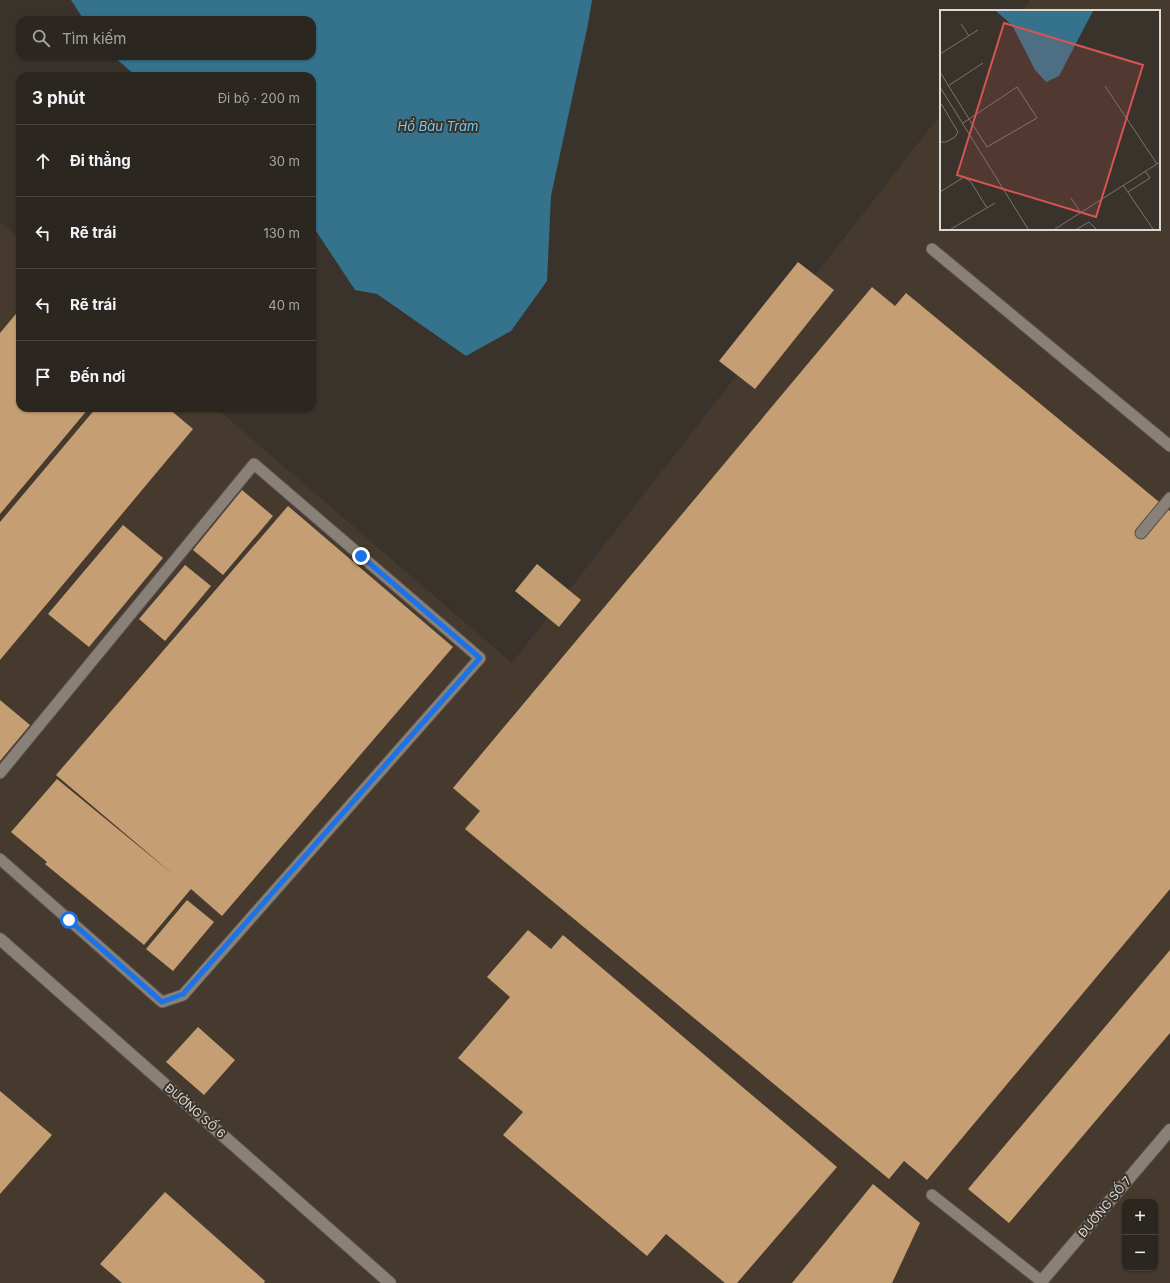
<!DOCTYPE html>
<html lang="vi">
<head>
<meta charset="utf-8">
<style>
	:root { --surface:#2c2621; --page:#38322e; --text:#f1f3f6; --muted:#a6a5a5; --line:#48433f }
	body { margin:0; font-family:Inter,sans-serif; background:var(--page); color:var(--text) }
	.controls { position:absolute; right:12px; bottom:12px; display:grid; overflow:hidden; border-radius:8px; box-shadow:0 1px 3px #0004 }
	.controls button { width:36px; height:36px; display:grid; place-items:center; padding:0; border:0; border-bottom:1px solid var(--line); background:var(--surface); color:var(--text); font:20px sans-serif }
	.stop { position:absolute; width:12px; height:12px; margin:-9px; border:3px solid #1a73e8; border-radius:50%; background:#fff }
	.stop.end { background:#1a73e8; border-color:#fff; box-shadow:0 1px 4px #0008 }
	.list { margin:0; padding:0; list-style:none }
	h2 { display:flex; justify-content:space-between; align-items:center; height:52px; margin:0; padding:0 16px; font-size:17px }
	h2 small { font-size:13px; font-weight:400; color:var(--muted) }
	.list li { display:grid; grid-template-columns:26px 1fr auto; gap:12px; align-items:center; box-sizing:border-box; height:72px; padding:0 16px; border-top:1px solid var(--line) }
	.list b { display:block; font-size:15px; white-space:nowrap }
	.list em { font-size:13px; font-style:normal; color:var(--muted) }
	.icon { flex:none; width:22px; height:22px; fill:none; stroke:currentColor; stroke-width:2; stroke-linecap:round; stroke-linejoin:round }
	.map { position:relative; flex:none; width:1170px; height:1283px; overflow:hidden }
	.search { position:absolute; background:var(--surface); box-shadow:0 1px 3px #0004; left:16px; top:16px; width:300px; height:44px; display:flex; align-items:center; gap:10px; box-sizing:border-box; padding:0 14px; border-radius:12px; color:var(--muted); font-size:15px }
	.panel { position:absolute; background:var(--surface); box-shadow:0 1px 3px #0004; left:16px; top:72px; width:300px; height:340px; border-radius:12px }
	.map>svg:first-child { display:block }
	.built { fill:#453a2d; fill-rule:evenodd }
	.water { fill:#35728c }
	.building { fill:#c59f73 }
	.lines { fill:none; stroke-linecap:round; stroke-linejoin:round }
	.lane-casing { stroke:#56504a; stroke-width:13 }
	.street-casing { stroke:#56504a; stroke-width:14 }
	.lane { stroke:#898177; stroke-width:11 }
	.street { stroke:#898177; stroke-width:12 }
	.route { stroke:#1a73e8; stroke-width:5 }
	.labels { text-anchor:middle; stroke-width:4; stroke-linejoin:round; paint-order:stroke }
	.street-label { font-size:12px; fill:#ddd9d4; stroke:#3a332c }
	.water-label { font-size:13px; font-style:italic; fill:#6fccf3; stroke:#3a332c }
	.inset-road { fill:none; stroke:#7b756f; stroke-width:1 }
	.view { fill:#d85453; fill-opacity:0.15; stroke:#d85453; stroke-width:2 }
	.inset-edge { fill:none; stroke:#ddd9d4; stroke-width:2 }
</style>
</head>
<body>
<div class="map">
<svg width="1170" height="1283" viewBox="0 0 1170 1283">
	<rect width="100%" height="100%" fill="#3a332c"/>
	<!-- built -->
	<path class="built" d="M 1030,0 L 1170,0 L 1170,1283 L 0,1283 L 0,222 L 20,239 L 20,408 L 216,408 L 512,663 L 941,114 L 941,229 L 1159,229 L 1159,11 L 1021,11 ZM 1125,1202 L 1155,1202 L 1155,1268 L 1125,1268 Z"/>
	<!-- water -->
	<polygon class="water" points="71,0 592,0 588,24 551,196 547,281 511,331 466,356 377,294 355,290 316,231 312,227 312,76 136,76 113,56 312,56 312,20 84,20"/>
	<!-- building -->
	<g class="building">
		<polygon points="798,262 834,290 755,389 719,361"/>
		<polygon points="872,287 895,306 906,293 1170,511 1170,889 927,1180 904,1161 889,1179 465,829 480,811 453,788"/>
		<polygon points="20,309 20,408 89,408 0,514 0,333"/>
		<polygon points="96,408 168,408 193,429 0,660 0,522"/>
		<polygon points="242,490 273,516 223,575 193,550"/>
		<polygon points="288,506 453,647 222,916 191,889 144,945 45,864 47,862 11,832 57,779 175,876 56,775"/>
		<polygon points="123,525 163,558 89,647 48,614"/>
		<polygon points="537,564 581,600 559,627 515,591"/>
		<polygon points="185,565 211,586 165,641 139,619"/>
		<polygon points="0,700 30,725 0,761"/>
		<polygon points="187,900 214,922 173,971 146,949"/>
		<polygon points="528,930 551,949 563,935 837,1167 737,1283 725,1283 666,1234 647,1256 503,1135 523,1112 458,1058 510,997 487,977"/>
		<polygon points="1170,950 1170,1033 1009,1223 968,1189"/>
		<polygon points="198,1027 235,1060 204,1095 166,1062"/>
		<polygon points="0,1091 52,1135 0,1194"/>
		<polygon points="873,1184 920,1223 892,1283 792,1283"/>
		<polygon points="165,1192 265,1281 264,1283 122,1283 100,1264"/>
	</g>
	<g class="lines">
		<!-- lane casing -->
		<g class="lane-casing">
			<g id="lane">
				<polyline points="932,249 1170,446"/>
				<polyline points="1141,533 1170,498"/>
				<polyline points="0,773 254,464 480,658 183,995 162,1002 0,859"/>
				<polyline points="932,1195 1041,1281"/>
			</g>
		</g>
		<!-- street casing -->
		<g class="street-casing">
			<g id="street">
				<polyline points="0,939 390,1283"/>
				<polyline points="1040,1283 1170,1130"/>
			</g>
		</g>
		<!-- lane -->
		<use href="#lane" class="lane"/>
		<!-- street -->
		<use href="#street" class="street"/>
	</g>
	<g class="lines">
		<!-- route -->
		<polyline class="route" points="69,920 162,1002 183,994 480,658 361,556"/>
	</g>
	<g class="labels">
		<!-- street labels -->
		<g class="street-label">
			<text transform="translate(195 1111) rotate(41)" y="4">ĐƯỜNG SỐ 6</text>
			<text transform="translate(1105 1207) rotate(-50)" y="4">ĐƯỜNG SỐ 7</text>
		</g>
		<!-- water labels -->
		<g class="water-label">
			<text x="438" y="131">Hồ Bàu Tràm</text>
		</g>
	</g>
	<!-- overview -->
	<g transform="translate(940 10)">
		<rect width="220" height="220" fill="#3a332c"/>
		<path d="M 56,1 L 153,1 L 119,66 L 106,72 L 95,60 L 72,15 Z" fill="#35728c"/>
		<path class="inset-road" d="M 21,14 L 29,26M 0,44 L 38,20M 0,62 L 29,109 L 47,137 L 97,108 L 77,77 L 23,113M 8,76 L 43,53M 165,76 L 217,154M 0,77 L 88,219M 0,92 L 18,122 L 15,127 L 6,132 L 0,132M 183,175 L 213,219M 0,182 L 24,167 L 31,172 L 47,198M 188,182 L 210,168 L 205,161M 131,188 L 141,203M 11,219 L 55,193M 115,219 L 220,152M 137,219 L 149,212 L 156,219"/>
		<path class="view" d="M 64,13 L 203,55 L 156,207 L 17,165 Z"/>
		<rect width="220" height="220" class="inset-edge"/>
	</g>
</svg>
<div class="controls">
<button>+</button>
<button>−</button>
</div>
<div class="stop" style="left:69px;top:920px"></div>
<div class="stop end" style="left:361px;top:556px"></div>
<div class="search"><svg class="icon" aria-label="search" viewBox="0 0 24 24"><circle cx="10" cy="10" r="6"/><path d="M15 15l6 6"/></svg>Tìm kiếm</div>
<section class="panel">
<h2>3 phút<small>Đi bộ · 200 m</small></h2>
<ul class="list">
<li><svg class="icon" aria-label="ahead" viewBox="0 0 24 24"><path d="M12 20V5M6 11l6-6 6 6"/></svg><div><b>Đi thẳng</b></div><em>30 m</em></li>
<li><svg class="icon" aria-label="left" viewBox="0 0 24 24"><path d="M17 20v-9H6M10 6l-5 5 5 5"/></svg><div><b>Rẽ trái</b></div><em>130 m</em></li>
<li><svg class="icon" aria-label="left" viewBox="0 0 24 24"><path d="M17 20v-9H6M10 6l-5 5 5 5"/></svg><div><b>Rẽ trái</b></div><em>40 m</em></li>
<li><svg class="icon" aria-label="arrive" viewBox="0 0 24 24"><path d="M6 21V4h12l-3 4 3 4H6"/></svg><div><b>Đến nơi</b></div></li>
</ul>
</section>
</div>
</body>
</html>
